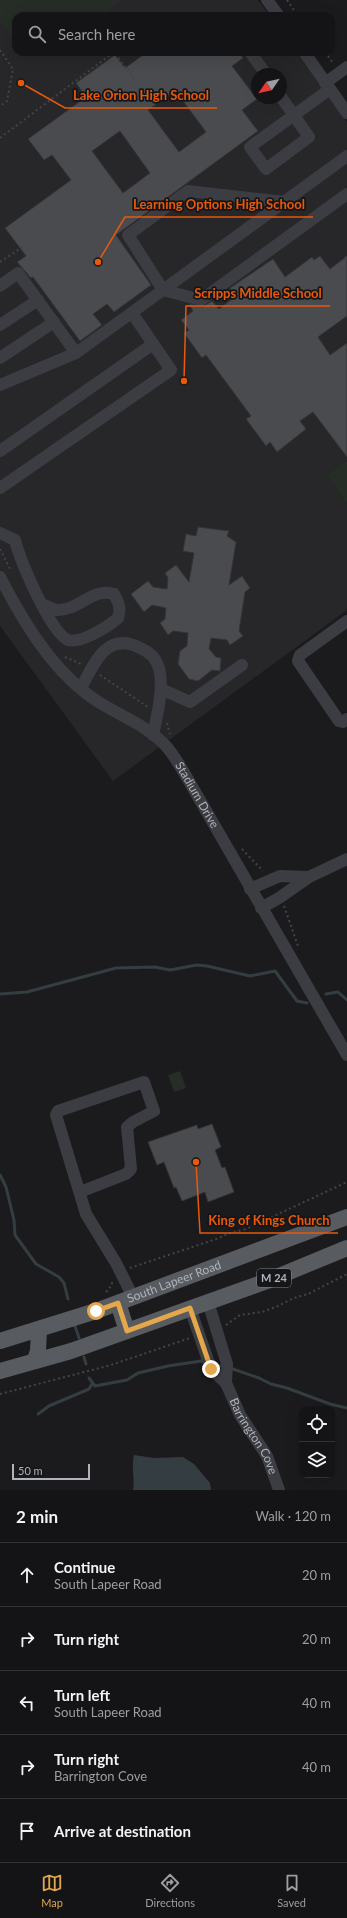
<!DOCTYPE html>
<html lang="en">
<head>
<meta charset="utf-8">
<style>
	:root { --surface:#141416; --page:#1d1d1f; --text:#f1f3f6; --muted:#9d9ea1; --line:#333335; --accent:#e4a74c }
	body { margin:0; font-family:Lato,sans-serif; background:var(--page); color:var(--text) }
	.controls { position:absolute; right:12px; bottom:12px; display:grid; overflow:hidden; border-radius:8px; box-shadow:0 4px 16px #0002 }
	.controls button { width:36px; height:36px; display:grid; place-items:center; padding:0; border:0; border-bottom:1px solid var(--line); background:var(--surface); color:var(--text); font:20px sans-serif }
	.compass { position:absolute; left:251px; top:68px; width:36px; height:36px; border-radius:50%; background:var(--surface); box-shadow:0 4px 16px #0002; rotate:236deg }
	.scale { position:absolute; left:12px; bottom:10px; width:78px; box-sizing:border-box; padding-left:4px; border:2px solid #afb3bb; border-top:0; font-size:11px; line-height:14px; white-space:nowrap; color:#afb3bb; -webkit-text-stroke:3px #161618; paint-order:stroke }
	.stop { position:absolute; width:12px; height:12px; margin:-9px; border:3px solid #e4a74c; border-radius:50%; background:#fff }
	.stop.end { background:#e4a74c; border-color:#fff; box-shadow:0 1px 4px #0008 }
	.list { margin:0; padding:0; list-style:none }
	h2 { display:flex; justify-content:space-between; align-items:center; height:52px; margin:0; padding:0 16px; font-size:17px }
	h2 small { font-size:13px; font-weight:400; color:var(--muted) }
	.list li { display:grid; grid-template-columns:26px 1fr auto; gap:12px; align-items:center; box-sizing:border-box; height:64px; padding:0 16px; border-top:1px solid var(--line) }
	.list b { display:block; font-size:15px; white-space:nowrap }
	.list p { margin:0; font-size:13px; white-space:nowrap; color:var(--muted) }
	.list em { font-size:13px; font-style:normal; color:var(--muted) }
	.icon { flex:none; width:22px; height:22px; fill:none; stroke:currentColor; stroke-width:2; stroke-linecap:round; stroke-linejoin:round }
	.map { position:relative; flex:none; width:347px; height:1490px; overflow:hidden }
	.search { position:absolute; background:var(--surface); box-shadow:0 4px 16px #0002; left:12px; right:12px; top:12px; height:44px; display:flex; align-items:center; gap:10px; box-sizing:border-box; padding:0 14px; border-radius:12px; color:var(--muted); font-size:15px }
	.sheet { height:372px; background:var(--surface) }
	nav { display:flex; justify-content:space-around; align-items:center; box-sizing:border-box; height:56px; border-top:1px solid var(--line); background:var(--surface); font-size:11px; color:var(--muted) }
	nav a { display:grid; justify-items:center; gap:2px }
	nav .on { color:var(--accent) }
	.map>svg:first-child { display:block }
	.built { fill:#27272a; fill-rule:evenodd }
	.green { fill:#252d26 }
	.water { fill:#343d42 }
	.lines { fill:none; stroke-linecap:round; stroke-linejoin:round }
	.stream { stroke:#343d42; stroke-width:3 }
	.building { fill:#4a4b4f; stroke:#353539; fill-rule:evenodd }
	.path { stroke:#424449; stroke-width:2; stroke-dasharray:2 3; stroke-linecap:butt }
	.minor { stroke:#3c3d42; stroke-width:12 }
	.major { stroke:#585b60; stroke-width:16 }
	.route { stroke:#e4a74c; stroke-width:5 }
	.labels { text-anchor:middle; stroke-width:3.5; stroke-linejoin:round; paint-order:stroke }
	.shield { fill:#161618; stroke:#81848a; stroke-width:1 }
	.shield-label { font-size:11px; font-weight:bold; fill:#afb3bb }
	.street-label { font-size:12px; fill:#afb3bb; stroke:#161618 }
	.leader { fill:none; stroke:#e8590c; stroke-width:1.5 }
	.callout-dot { fill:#e8590c; stroke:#161618; stroke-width:1.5 }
	.callout-label { font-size:13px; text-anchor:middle; font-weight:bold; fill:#e8590c; stroke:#161618; stroke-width:3.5; stroke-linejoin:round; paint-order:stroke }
</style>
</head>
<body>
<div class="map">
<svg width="347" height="1490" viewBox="0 0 347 1490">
	<rect width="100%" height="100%" fill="#1b1b1d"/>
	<!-- built -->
	<path class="built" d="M 0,0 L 258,0 L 270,16 L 16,16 L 16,52 L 296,52 L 347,122 L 347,610 L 113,781 L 0,626 ZM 257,74 L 281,74 L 281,98 L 257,98 Z"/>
	<!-- green -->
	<g class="green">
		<polygon points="0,0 120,0 104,16 16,16 16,43 0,21"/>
		<polygon points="347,461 347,503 327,475"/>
		<polygon points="180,1071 186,1088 174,1092 168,1075"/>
	</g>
	<!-- water -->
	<path class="water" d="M 134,1455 L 154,1458 L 183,1457 L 194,1464 L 210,1483 L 211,1490 L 133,1490 C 135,1478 131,1466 134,1455 Z"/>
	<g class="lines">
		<!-- stream -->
		<g class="stream">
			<polyline points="0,994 27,992 116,968 155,967 170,970 197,965 207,966 250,976 275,971 297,1001 307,1003"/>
			<polyline points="326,994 338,992 347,1000"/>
			<polyline points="0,1175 6,1187 14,1220 15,1235 36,1264 59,1277 64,1283 68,1299"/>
			<polyline points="74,1323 79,1338"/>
			<polyline points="84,1357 86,1364"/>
			<polyline points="213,1364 225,1367"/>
			<polyline points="230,1368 259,1378 271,1384 287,1388 330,1404 347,1408"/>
			<polyline points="89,1378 95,1386 127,1380 138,1373 168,1366 201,1361 205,1362"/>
			<polyline points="38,1414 49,1406 89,1389 92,1384"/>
		</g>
	</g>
	<!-- building -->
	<g class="building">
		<path d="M 147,52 L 239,52 L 243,58 L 232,66 L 257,99 L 242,110 L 258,131 L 116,235 L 151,285 L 114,312 L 107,304 L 93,314 L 102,325 L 80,341 L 33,277 L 31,278 L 17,262 L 26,256 L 5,228 L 71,180 L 52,155 L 44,160 L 28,139 L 86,97 L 76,83 L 115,55 L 125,68 ZM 175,90 L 206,132 L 179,152 L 148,110 ZM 120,131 L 150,173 L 123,193 L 92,151 Z"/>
		<polygon points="320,256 330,269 347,256 347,316 318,337 330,355 347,343 347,457 313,412 300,421 306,429 277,452 270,442 266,446 246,419 251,416 206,355 202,358 184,333 189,330 181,320 193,311 189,304 202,307 212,301 219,309 232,299 227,292 231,290 230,288 273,259 285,277 312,257 314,260"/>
		<polygon points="198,527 229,531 227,536 236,542 229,585 242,576 250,588 245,592 239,631 243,636 230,645 227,640 211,638 209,649 216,657 221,658 220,671 212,670 198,681 189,679 178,664 180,651 187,646 188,633 173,631 168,635 160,623 165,619 166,608 152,605 144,612 131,594 148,581 153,587 167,589 168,578 165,573 176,565 189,582 194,553 183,551 186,534 196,536"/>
		<polygon points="212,1124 221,1147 215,1150 222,1168 225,1167 234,1192 208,1202 205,1192 182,1201 176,1187 174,1188 164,1162 157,1165 148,1142 197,1125 198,1129"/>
	</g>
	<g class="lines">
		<!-- path -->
		<g class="path">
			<polyline points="287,0 298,16"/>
			<polyline points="0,50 13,69 7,101 0,106"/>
			<polyline points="114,52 139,53 141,52"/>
			<polyline points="325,52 334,64"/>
			<polyline points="0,138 114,52 134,79"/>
			<polyline points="345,258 347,256"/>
			<polyline points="0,262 24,246"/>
			<polyline points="0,549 11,571"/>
			<polyline points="65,657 81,664"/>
			<polyline points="100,675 148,707"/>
			<polyline points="167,723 170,734"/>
			<polyline points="242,849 263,871"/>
			<polyline points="284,906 298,946"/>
			<path d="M 130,1268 L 219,1238 C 228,1233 236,1232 246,1229 L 347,1182"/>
			<polyline points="106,1292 112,1285 112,1281"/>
			<polyline points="226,1325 240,1315 262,1312 278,1306 294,1298 308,1294 347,1274"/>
			<polyline points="0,1394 111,1365 190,1338"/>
		</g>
		<!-- minor -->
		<g class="minor">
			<polyline points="267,0 279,16"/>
			<polyline points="250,52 266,74"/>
			<polyline points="304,52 347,113"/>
			<polyline points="325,83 347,67"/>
			<polyline points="281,97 309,137 266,169 250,147 330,89"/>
			<polyline points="285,202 188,191 128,235 163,290 347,156"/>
			<polyline points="0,286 18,273 76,353"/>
			<polyline points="0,325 38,300"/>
			<polyline points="0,358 54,322"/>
			<polyline points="0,385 76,353 163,290 201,300 347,194"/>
			<polyline points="0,451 153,344"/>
			<polyline points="0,488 171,370 132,313"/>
			<path d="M 0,533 L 15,540 C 20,560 50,632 68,640 C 81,644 109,626 118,618 C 121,608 119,603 114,594 C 93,587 78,611 57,610 C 52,609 47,606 42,604"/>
			<path id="s1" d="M 0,577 C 22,619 48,664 87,694 C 111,713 144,722 166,746 C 174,755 180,766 186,776 L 347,1055"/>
			<polyline points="347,621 300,655 298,661 339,721 343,722 347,719"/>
			<path d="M 81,688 C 93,666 105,633 136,646 C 145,650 153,654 157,663 C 166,681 157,716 153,735"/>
			<polyline points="161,689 190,702 242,665"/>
			<polyline points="250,889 280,876 309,877"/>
			<polyline points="261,908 279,898 309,877 347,859"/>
			<polyline points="80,1192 126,1174 131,1169 127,1127 133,1122 154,1111 144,1082 58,1111 56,1115 86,1214 116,1263 133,1297"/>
			<polyline points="190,1308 211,1369 226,1383 227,1364 208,1302"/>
			<path id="s2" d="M 226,1383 L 240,1415 L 267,1456 L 279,1490"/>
		</g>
		<!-- major -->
		<g class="major">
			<polyline points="118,1303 127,1331"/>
			<path id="s3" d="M 0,1341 L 96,1311 L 347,1217"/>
			<polyline points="35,1360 38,1351 39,1330"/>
			<polyline points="0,1371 71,1351 267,1281 347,1248"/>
		</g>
	</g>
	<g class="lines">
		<!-- route -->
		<polyline class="route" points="96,1311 118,1303 127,1331 190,1308 211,1369"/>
	</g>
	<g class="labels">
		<!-- shield labels -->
		<rect class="shield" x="257" y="1269" width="34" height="18" rx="3"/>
		<g class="shield-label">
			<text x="274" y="1282">M 24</text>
		</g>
		<!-- street labels -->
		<g class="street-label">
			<text dy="4" stroke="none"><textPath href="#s1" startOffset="300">Stadium Drive</textPath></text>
			<text dy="4" stroke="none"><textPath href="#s3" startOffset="184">South Lapeer Road</textPath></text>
			<text dy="4" stroke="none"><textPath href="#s2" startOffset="60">Barrington Cove</textPath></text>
		</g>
	</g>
	<!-- callouts -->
	<path class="leader" d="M21 83L65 108H217M98 262L125 217H313M184 381L186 306H330M196 1162L200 1233H338"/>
	<g class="callout-dot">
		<circle cx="21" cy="83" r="4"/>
		<circle cx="98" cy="262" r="4"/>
		<circle cx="184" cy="381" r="4"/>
		<circle cx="196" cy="1162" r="4"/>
	</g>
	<g class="callout-label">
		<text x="141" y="100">Lake Orion High School</text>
		<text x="219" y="209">Learning Options High School</text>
		<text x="258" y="298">Scripps Middle School</text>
		<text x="269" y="1225">King of Kings Church</text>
	</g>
</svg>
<div class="controls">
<button><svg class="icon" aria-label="locate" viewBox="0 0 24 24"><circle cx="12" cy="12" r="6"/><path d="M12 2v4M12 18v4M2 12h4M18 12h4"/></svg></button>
<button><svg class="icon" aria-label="layers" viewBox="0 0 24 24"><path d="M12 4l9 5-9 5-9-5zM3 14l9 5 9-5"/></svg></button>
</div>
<svg class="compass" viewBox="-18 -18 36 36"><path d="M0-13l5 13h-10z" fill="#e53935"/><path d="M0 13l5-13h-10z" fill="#9d9ea1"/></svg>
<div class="scale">50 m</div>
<div class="stop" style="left:96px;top:1311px"></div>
<div class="stop end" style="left:211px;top:1369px"></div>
<div class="search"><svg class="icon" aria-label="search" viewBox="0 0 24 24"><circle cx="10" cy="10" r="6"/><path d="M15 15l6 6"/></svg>Search here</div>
</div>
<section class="sheet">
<h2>2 min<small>Walk · 120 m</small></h2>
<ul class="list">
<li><svg class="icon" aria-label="ahead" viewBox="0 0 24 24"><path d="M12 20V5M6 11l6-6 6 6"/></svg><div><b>Continue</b><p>South Lapeer Road</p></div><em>20 m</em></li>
<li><svg class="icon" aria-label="right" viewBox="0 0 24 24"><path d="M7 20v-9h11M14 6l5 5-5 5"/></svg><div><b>Turn right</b></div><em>20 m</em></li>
<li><svg class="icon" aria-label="left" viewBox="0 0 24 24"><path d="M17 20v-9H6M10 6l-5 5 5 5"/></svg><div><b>Turn left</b><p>South Lapeer Road</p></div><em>40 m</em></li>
<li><svg class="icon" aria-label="right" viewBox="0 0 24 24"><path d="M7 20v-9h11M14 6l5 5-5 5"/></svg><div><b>Turn right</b><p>Barrington Cove</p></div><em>40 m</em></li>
<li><svg class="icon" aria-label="arrive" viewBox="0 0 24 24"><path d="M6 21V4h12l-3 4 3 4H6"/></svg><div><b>Arrive at destination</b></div></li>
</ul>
</section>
<nav>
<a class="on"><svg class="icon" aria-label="map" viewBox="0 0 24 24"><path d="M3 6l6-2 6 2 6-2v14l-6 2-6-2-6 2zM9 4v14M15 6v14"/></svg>Map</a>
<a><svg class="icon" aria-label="directions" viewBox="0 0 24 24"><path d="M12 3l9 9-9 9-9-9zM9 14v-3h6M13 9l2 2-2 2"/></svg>Directions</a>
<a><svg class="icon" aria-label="saved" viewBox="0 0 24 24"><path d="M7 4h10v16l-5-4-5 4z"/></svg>Saved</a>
</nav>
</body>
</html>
